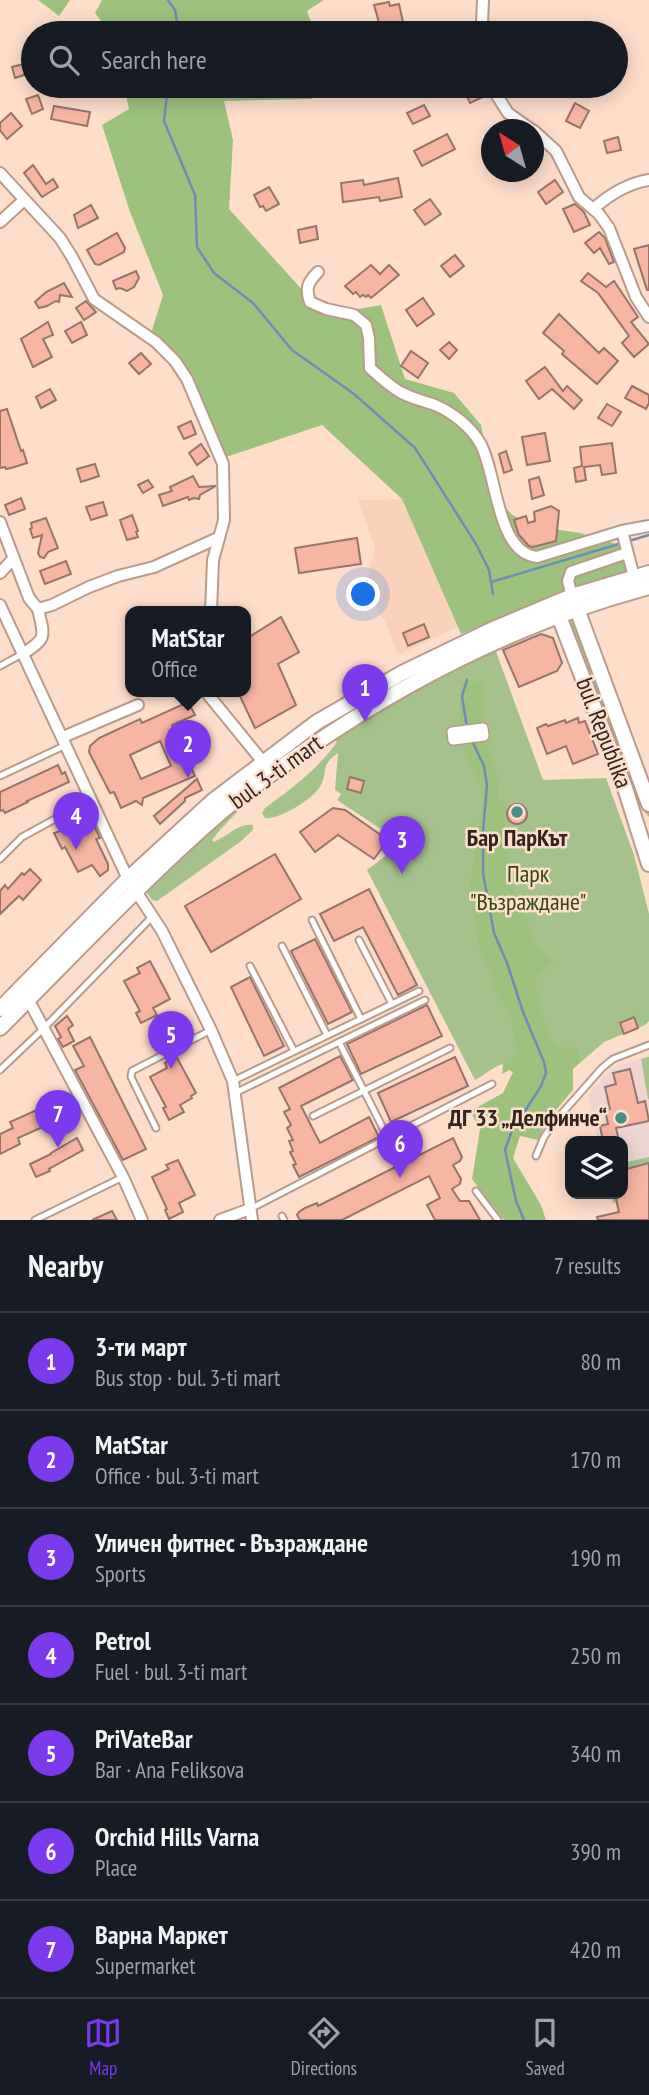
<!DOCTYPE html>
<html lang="en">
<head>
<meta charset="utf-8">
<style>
	:root { --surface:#171b24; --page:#242831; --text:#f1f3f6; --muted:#9ea1a6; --line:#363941; --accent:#7c3aed }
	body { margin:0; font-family:"PT Sans Narrow",sans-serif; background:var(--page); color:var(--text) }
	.controls { position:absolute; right:21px; bottom:21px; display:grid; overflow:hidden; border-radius:14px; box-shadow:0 4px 18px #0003 }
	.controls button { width:63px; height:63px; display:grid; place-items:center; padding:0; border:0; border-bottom:2px solid var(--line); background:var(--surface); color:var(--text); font:35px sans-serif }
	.compass { position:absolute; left:481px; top:119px; width:63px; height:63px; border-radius:50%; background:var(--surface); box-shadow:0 4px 18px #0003; rotate:323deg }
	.you { position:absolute; left:364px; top:595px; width:24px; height:24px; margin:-18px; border:5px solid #fff; border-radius:50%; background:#1a73e8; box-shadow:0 0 0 10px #1a73e833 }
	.badge { display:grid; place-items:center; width:46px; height:46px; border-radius:50%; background:var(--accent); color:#fff; font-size:23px; font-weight:700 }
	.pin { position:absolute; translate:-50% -58px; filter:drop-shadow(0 2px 4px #0008) }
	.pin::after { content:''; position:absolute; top:37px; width:24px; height:21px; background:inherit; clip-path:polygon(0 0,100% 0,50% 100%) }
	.popup { position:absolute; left:125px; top:606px; width:126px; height:91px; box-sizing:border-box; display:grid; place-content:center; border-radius:14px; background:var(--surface); filter:drop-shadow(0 2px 5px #0005); font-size:23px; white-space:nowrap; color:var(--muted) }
	.popup b { font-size:26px; color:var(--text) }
	.popup::after { content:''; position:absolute; left:50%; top:100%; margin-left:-14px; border:14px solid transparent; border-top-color:var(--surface) }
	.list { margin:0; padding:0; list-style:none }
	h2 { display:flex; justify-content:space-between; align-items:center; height:91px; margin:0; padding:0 28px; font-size:30px }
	h2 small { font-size:23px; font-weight:400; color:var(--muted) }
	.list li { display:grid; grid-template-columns:46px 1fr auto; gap:21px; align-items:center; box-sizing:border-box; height:98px; padding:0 28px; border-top:2px solid var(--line) }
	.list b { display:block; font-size:26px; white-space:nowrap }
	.list p { margin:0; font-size:23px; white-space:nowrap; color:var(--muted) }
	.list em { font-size:23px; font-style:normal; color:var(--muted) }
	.icon { flex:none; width:38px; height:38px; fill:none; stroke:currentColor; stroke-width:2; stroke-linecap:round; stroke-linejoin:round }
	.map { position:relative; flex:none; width:649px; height:1220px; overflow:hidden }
	.search { position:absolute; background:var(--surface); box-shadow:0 4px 18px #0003; left:21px; right:21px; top:21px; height:77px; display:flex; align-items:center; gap:18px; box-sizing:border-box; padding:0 24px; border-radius:38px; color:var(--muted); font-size:26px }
	.sheet { height:777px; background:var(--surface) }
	nav { display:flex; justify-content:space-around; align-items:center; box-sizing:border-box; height:98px; border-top:2px solid var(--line); background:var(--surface); font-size:19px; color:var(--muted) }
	nav a { display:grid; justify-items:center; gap:4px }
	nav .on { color:var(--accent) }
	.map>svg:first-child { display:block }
	.built { fill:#fad2bb }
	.education { fill:#efd5d1 }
	.green { fill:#a5c28c }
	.forest { fill:#9dc27d }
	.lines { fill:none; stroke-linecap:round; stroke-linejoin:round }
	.stream { stroke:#6c8db5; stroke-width:2.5 }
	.building { fill:#f8b5a3; stroke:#95746b; stroke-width:2; fill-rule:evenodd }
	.service-casing { stroke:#ba9b8a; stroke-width:9 }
	.pedestrian-casing { stroke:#ba9b8a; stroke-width:12 }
	.minor-casing { stroke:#ba9b8a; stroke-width:14 }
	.tertiary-casing { stroke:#ba9b8a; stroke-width:18 }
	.service { stroke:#fff; stroke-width:5 }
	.pedestrian { stroke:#fff; stroke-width:9 }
	.minor { stroke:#fff; stroke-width:10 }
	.tertiary { stroke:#fff; stroke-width:14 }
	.poi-dot { fill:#478e86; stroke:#fedecb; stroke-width:2.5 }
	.labels { text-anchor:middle; stroke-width:5; stroke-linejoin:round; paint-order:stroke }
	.street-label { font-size:24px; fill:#31251e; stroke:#fedecb }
	.poi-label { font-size:24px; font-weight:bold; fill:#31251e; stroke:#fedecb }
	.park-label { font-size:24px; fill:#304716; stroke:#fedecb }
</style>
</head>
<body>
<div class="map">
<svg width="649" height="1220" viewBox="0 0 649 1220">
	<rect width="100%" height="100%" fill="#fedecb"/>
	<!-- built -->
	<polygon class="built" points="402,499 458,627 398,655 385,621 365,590 375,548 358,500"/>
	<!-- education -->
	<polygon class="education" points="649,1055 649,1157 623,1163 623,1141 598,1141 588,1095 611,1069"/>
	<!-- green -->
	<g class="green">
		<polygon points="581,618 649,809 649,817 625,788 562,625"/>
		<path d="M 494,646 L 543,780 L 606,778 L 634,855 L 649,914 L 649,1021 L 645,1025 L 604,1042 L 573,1069 L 573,1090 L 503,1064 C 493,1067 485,1075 475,1080 L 367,870 L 392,851 L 394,840 L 390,835 L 337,800 L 341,794 L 335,790 L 338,753 C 319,767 329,768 321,785 C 315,798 279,820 265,818 L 262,813 L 265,808 C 291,789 318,769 337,742 L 335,740 C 293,767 243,800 212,840 L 214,842 C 228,836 238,823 253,825 L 253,830 L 240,842 L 157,901 L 152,900 L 146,891 L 148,886 L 261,785 L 372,714 Z"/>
		<polygon points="649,1057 649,1099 648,1099 641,1059"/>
		<polygon points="649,1157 649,1194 613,1203 611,1194 623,1194 623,1163"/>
	</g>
	<!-- forest -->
	<g class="forest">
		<polygon points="38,0 70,0 59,16"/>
		<polygon points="102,0 324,0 307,11 315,33 110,33 95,13"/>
		<polygon points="124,86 307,86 312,99 224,101 233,140 229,209 325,315 381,305 405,379 454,393 481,425 494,493 511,514 534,526 580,533 623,546 630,571 554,597 461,634 402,499 322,425 223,458 172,362 149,340 163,295 130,212 102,125 129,109"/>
		<path d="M 471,680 L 483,684 L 483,728 L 462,730 C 459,709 455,696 471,680 Z"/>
		<polygon points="484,736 497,775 498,798 506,807 505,832 513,875 514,895 525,914 534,941 553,962 538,975 536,986 548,1033 556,1045 566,1048 576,1046 580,1062 572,1069 573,1090 549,1118 538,1140 520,1136 513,1158 541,1205 546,1220 504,1220 472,1179 480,1129 470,1111 503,1093 513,1072 509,1070 502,1074 503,1064 511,1062 516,1052 513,1027 508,1011 496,993 491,973 480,951 471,896 470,880 475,858 476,835 482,805 480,785 462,745 463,739"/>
	</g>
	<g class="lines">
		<!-- stream -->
		<g class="stream">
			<polyline points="168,0 175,10 179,33"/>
			<polyline points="168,86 164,121 195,195 197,247 214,273 253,303 292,350 354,394 415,448 476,544 489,570 493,594"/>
			<polyline points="629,541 649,535"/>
			<polyline points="491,582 622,543"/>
			<polyline points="467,728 462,696 467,680"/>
			<polyline points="472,741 484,766 487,785 483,831 483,873 494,933 507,963 523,1012 544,1062 546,1073 541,1086 511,1133 505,1150 516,1201 524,1220"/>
		</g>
	</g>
	<!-- building -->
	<g class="building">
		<polygon points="389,2 390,6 399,4 403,22 394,24 395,31 382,33 374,5"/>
		<polygon points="494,22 507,23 506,33 493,33"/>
		<polygon points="31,62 33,72 15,78 12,67"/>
		<polygon points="472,86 480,86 485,96 470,103 464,90"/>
		<polygon points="38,95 43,109 32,114 26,99"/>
		<polygon points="575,103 589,111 580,128 566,121"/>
		<polygon points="424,105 430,116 413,124 407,113"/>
		<polygon points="54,106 90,112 87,126 51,119"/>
		<polygon points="11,113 22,126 7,139 0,130 0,123"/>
		<polygon points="447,134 455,149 422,166 414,151"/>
		<polygon points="618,137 621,150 607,153 604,141"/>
		<polygon points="33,165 46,184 53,179 58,187 42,197 24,173"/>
		<polygon points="398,178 402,197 380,201 379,197 343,202 341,183 363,180 364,185"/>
		<polygon points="555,180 563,192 546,204 538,192"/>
		<polygon points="269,187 279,204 266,211 263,206 260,207 254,195"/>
		<polygon points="430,199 441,214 425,225 414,210"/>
		<polygon points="575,204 584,212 590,225 574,232 563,209"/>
		<polygon points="91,205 98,218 78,228 74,215"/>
		<polygon points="316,226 318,239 300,243 298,230"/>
		<polygon points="599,232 605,238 614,262 609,264 600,248 594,253 585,243"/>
		<polygon points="117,233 125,248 124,252 99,265 95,264 87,250"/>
		<polygon points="649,245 649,290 647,290 634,249"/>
		<polygon points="455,255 464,266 450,277 441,266"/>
		<polygon points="371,265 380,274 389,265 399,275 371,298 368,295 366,297 363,295 360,297 356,292 353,294 345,286"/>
		<polygon points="136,271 139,278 134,287 127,291 120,288 116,289 113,281"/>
		<polygon points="588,273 606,287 614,281 638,317 631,322 649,344 634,357 622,343 629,336 598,293 581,281"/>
		<polygon points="64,283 72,297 60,295 59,302 56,301 47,306 39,308 35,302 46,292"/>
		<polygon points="423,298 434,314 417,326 406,310"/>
		<polygon points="86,301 96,312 84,320 76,308"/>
		<polygon points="559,314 599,353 604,348 618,361 597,384 562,354 564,351 543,333"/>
		<polygon points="48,322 53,335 43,339 52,357 33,367 21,339"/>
		<polygon points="81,322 87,335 72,343 65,331"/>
		<polygon points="449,342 457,350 449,359 440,350"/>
		<polygon points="411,351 428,363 418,378 401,366"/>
		<polygon points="141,353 151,364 139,374 129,363"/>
		<polygon points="545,367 563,391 567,386 582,400 574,409 552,389 539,399 526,381"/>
		<polygon points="632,386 649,395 649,403 646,409 625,398"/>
		<polygon points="50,389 56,400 41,408 36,397"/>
		<polygon points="607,404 621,412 612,426 598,418"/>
		<polygon points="7,409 21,451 23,450 27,463 11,468 6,469 5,467 0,468 0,411"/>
		<polygon points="191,421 196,434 184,439 178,427"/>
		<polygon points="545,433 550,461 527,465 522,437"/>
		<polygon points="612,443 616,473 602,475 600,465 584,467 586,480 576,482 574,468 582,466 580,447"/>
		<polygon points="201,444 209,456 197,465 189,453"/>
		<polygon points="506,451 512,470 504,473 499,454"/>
		<polygon points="95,464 99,476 81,482 77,469"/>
		<polygon points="193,476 199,487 216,486 200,495 199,499 194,498 189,500 188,497 163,506 159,495 172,491 170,487"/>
		<polygon points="539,477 544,495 532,499 529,480"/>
		<polygon points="148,480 153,487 143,493 138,485"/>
		<polygon points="21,498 25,509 9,515 5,505"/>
		<polygon points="103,502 107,515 91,520 86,507"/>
		<polygon points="551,506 559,511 556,541 533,547 529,546 519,535 514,520 526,516 528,523 535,521 534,512"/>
		<polygon points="132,515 138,531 136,532 138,537 127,540 120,520"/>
		<polygon points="46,518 58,548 48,552 44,558 40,557 38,553 42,535 33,538 30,529 32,528 31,523"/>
		<polygon points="357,538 361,564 299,573 295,548"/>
		<polygon points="66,561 71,574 45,584 40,571"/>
		<polygon points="281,617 299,652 278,664 296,705 255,728 238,692 246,692 246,639"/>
		<polygon points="424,624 429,637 408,646 403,633"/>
		<polygon points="541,634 553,638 562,663 557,671 519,687 503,650"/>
		<path d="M 188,702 L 195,715 L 172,725 L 195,776 L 143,798 L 142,805 L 136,801 L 121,808 L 114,792 L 110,793 L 89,752 L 90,746 L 99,738 L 140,719 L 142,723 ZM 160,741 L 171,766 L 141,779 L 130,755 Z"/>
		<polygon points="578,718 579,723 585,721 598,754 573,764 566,746 547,754 537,728 546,724 548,726 565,720 566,723"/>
		<polygon points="58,765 62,774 65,772 69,782 27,801 28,802 5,813 3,810 0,811 0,792"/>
		<polygon points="350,777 364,781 361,793 347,789"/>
		<polygon points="197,779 202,790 185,798 185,801 160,824 154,816"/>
		<circle cx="517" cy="814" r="10"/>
		<polygon points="333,808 345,810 388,840 374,859 338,835 315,852 300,832"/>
		<polygon points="92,821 100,838 96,839 108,864 108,870 100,876 92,865 78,872 65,847 62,849 54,833"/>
		<polygon points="275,854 301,899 211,952 185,906"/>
		<polygon points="30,869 41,880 23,900 19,896 0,914 0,891 5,885 8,889 22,873 24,875"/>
		<polygon points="369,889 417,985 398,995 363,927 334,941 320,914"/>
		<polygon points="315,939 352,1012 328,1024 291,951"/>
		<polygon points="150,961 170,999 153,1008 157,1015 141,1023 136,1013 140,1011 124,981 140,973 137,968"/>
		<polygon points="250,977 284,1046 264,1056 231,987"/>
		<polygon points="427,1005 442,1036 361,1074 347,1044"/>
		<polygon points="67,1016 73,1025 68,1029 74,1041 63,1047 58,1039 61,1037 55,1026"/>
		<polygon points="634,1017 638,1028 624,1034 620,1023"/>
		<polygon points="90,1037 146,1149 123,1160 75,1070 84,1066 73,1046"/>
		<polygon points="176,1056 196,1093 191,1096 192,1098 180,1105 184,1112 169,1120 163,1108 166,1107 150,1077 167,1068 165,1063"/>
		<polygon points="340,1056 353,1080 301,1106 320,1143 369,1117 379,1137 299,1177 293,1165 296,1164 290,1152 293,1151 289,1141 293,1140 287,1128 291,1125 284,1112 290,1109 279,1088"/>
		<polygon points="455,1057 468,1086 391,1122 378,1093"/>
		<polygon points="630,1069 638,1103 645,1101 649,1121 616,1128 619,1141 603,1141 600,1126 608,1124 605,1110 610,1109 605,1087 616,1084 613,1073"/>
		<polygon points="68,1096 76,1112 18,1138 20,1144 0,1154 0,1134 13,1128 10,1122"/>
		<polygon points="77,1138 83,1150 49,1169 50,1171 36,1177 30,1164 51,1154 51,1153"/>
		<polygon points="453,1138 462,1157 460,1161 453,1165 461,1179 460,1184 452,1189 460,1201 469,1201 480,1220 435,1220 427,1205 440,1198 429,1176 342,1220 300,1220 297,1215 299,1212 305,1208 317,1203 318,1206"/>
		<polygon points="178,1160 195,1195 179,1203 183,1212 169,1219 165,1210 167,1209 152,1177 169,1169 166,1165"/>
		<polygon points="649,1163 649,1220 598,1220 597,1217 619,1212 615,1194 623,1194 623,1170"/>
		<polygon points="112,1211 117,1220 92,1220"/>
	</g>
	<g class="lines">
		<!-- service casing -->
		<g class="service-casing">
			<g id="service">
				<polyline points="0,666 24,653"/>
				<polyline points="0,776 66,745"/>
				<polyline points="0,859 22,837 90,800"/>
				<polyline points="312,920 361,1019"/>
				<polyline points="359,940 392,1004"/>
				<polyline points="282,946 327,1035"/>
				<polyline points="250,966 294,1051"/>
				<polyline points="339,1042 388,1138"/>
				<polyline points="0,1070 44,1028 152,917"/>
				<polyline points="233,1081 419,991"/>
				<polyline points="235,1093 425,1000"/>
				<polyline points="313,1116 450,1048"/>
				<polyline points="156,1128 131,1077 132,1071 211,1030"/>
				<polyline points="536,1156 544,1137 556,1120 602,1068 613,1059 649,1045"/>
				<polyline points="476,1191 498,1220"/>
				<polyline points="252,1208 492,1084"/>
				<polyline points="282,1216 284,1220"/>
				<polyline points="35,1220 123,1177"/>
			</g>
		</g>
		<!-- pedestrian casing -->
		<g class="pedestrian-casing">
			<polygon id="pedestrian" points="483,728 484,736 453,740 452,732"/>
		</g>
		<!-- minor casing -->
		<g class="minor-casing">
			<g id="minor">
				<polyline points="478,33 482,24 483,0"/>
				<polyline points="491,86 508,113 532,130"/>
				<polyline points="534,131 556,151 579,197 599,214 609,228 636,297 649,317"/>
				<polyline points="0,173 60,238 72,257 94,299 156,342 175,361 187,379 223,464 224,520 213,560 211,612"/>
				<path d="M 593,209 C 608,196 629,183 649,180"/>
				<polyline points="0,222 24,200"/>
				<path d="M 318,272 C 308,282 305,288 310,302 L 326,309 L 354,315 L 366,325 L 369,338 L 370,368 C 380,377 388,385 400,392 C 411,398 423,401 435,405 C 452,412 471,427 480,443 C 497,472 496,553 537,557 L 622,531 L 649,526"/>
				<polyline points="0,522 29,598 38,609 52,605 89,587 118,576 154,567 218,538"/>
				<polyline points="622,531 634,577"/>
				<polyline points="0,573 13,559"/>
				<polyline points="572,596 568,581 571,572 627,553"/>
				<polyline points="0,605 128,879 162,931 211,1030 233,1081 252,1220"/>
				<path d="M 24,653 C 48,638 44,636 38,609"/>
				<polyline points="206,692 263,762"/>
				<polyline points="63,737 138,705"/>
				<polyline points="28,999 123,1177 142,1220"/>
				<polyline points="220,1220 250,1209"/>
			</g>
		</g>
		<!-- tertiary casing -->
		<g class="tertiary-casing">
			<g id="tertiary">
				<polyline points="574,601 649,804"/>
				<polyline points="557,611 625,788 649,864"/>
				<polyline points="0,1009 128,879 214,800 317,722 402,673 491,630 572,596 649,573"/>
				<path d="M 0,1028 C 73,955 143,880 220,813 C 248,789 280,768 310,747 C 415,675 526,620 649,587"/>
			</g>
		</g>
		<!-- service -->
		<use href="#service" class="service"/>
		<!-- pedestrian -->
		<use href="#pedestrian" class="pedestrian"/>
		<!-- minor -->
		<use href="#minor" class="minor"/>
		<!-- tertiary -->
		<use href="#tertiary" class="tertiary"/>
	</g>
	<!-- markers -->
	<g class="poi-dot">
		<circle cx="517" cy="812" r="7"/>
		<circle cx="621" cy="1118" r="7"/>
	</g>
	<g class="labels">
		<!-- street labels -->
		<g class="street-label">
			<text transform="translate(604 733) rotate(69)" y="8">bul. Republika</text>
			<text transform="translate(276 772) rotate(-36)" y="8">bul. 3-ti mart</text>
		</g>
		<!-- poi labels -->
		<g class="poi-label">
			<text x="517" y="846">Бар ПарКът</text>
			<text x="607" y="1126" text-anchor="end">ДГ 33 „Делфинче“</text>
		</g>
		<!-- park labels -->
		<g class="park-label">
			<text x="528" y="882">Парк<tspan x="528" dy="28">"Възраждане"</tspan></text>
		</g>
	</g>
</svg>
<div class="controls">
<button><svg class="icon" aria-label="layers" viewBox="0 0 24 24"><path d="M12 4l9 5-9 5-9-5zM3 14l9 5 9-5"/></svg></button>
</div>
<svg class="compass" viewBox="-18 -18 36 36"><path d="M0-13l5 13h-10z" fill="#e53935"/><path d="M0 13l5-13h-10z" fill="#9ea1a6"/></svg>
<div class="you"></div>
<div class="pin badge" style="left:365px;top:722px">1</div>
<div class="pin badge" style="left:188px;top:778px">2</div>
<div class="popup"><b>MatStar</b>Office</div>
<div class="pin badge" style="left:402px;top:874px">3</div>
<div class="pin badge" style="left:76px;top:850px">4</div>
<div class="pin badge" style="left:171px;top:1069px">5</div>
<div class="pin badge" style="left:400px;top:1178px">6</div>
<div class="pin badge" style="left:58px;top:1148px">7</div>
<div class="search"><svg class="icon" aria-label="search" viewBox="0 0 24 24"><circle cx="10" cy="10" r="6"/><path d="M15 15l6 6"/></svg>Search here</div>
</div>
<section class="sheet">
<h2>Nearby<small>7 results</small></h2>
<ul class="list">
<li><span class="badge">1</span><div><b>3-ти март</b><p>Bus stop · bul. 3-ti mart</p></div><em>80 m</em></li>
<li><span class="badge">2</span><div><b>MatStar</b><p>Office · bul. 3-ti mart</p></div><em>170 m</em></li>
<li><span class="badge">3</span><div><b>Уличен фитнес - Възраждане</b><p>Sports</p></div><em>190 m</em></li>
<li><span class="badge">4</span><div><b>Petrol</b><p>Fuel · bul. 3-ti mart</p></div><em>250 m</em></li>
<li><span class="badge">5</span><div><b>PriVateBar</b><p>Bar · Ana Feliksova</p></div><em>340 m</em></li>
<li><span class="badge">6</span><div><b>Orchid Hills Varna</b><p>Place</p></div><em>390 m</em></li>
<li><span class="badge">7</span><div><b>Варна Маркет</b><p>Supermarket</p></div><em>420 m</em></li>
</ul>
</section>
<nav>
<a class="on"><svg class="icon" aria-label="map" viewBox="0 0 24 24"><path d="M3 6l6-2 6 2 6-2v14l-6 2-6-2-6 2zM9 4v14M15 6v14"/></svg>Map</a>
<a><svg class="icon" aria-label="directions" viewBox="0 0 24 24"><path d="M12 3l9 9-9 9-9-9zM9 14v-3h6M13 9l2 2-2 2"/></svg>Directions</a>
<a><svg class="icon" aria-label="saved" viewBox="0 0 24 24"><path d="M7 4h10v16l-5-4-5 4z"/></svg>Saved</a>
</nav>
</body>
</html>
